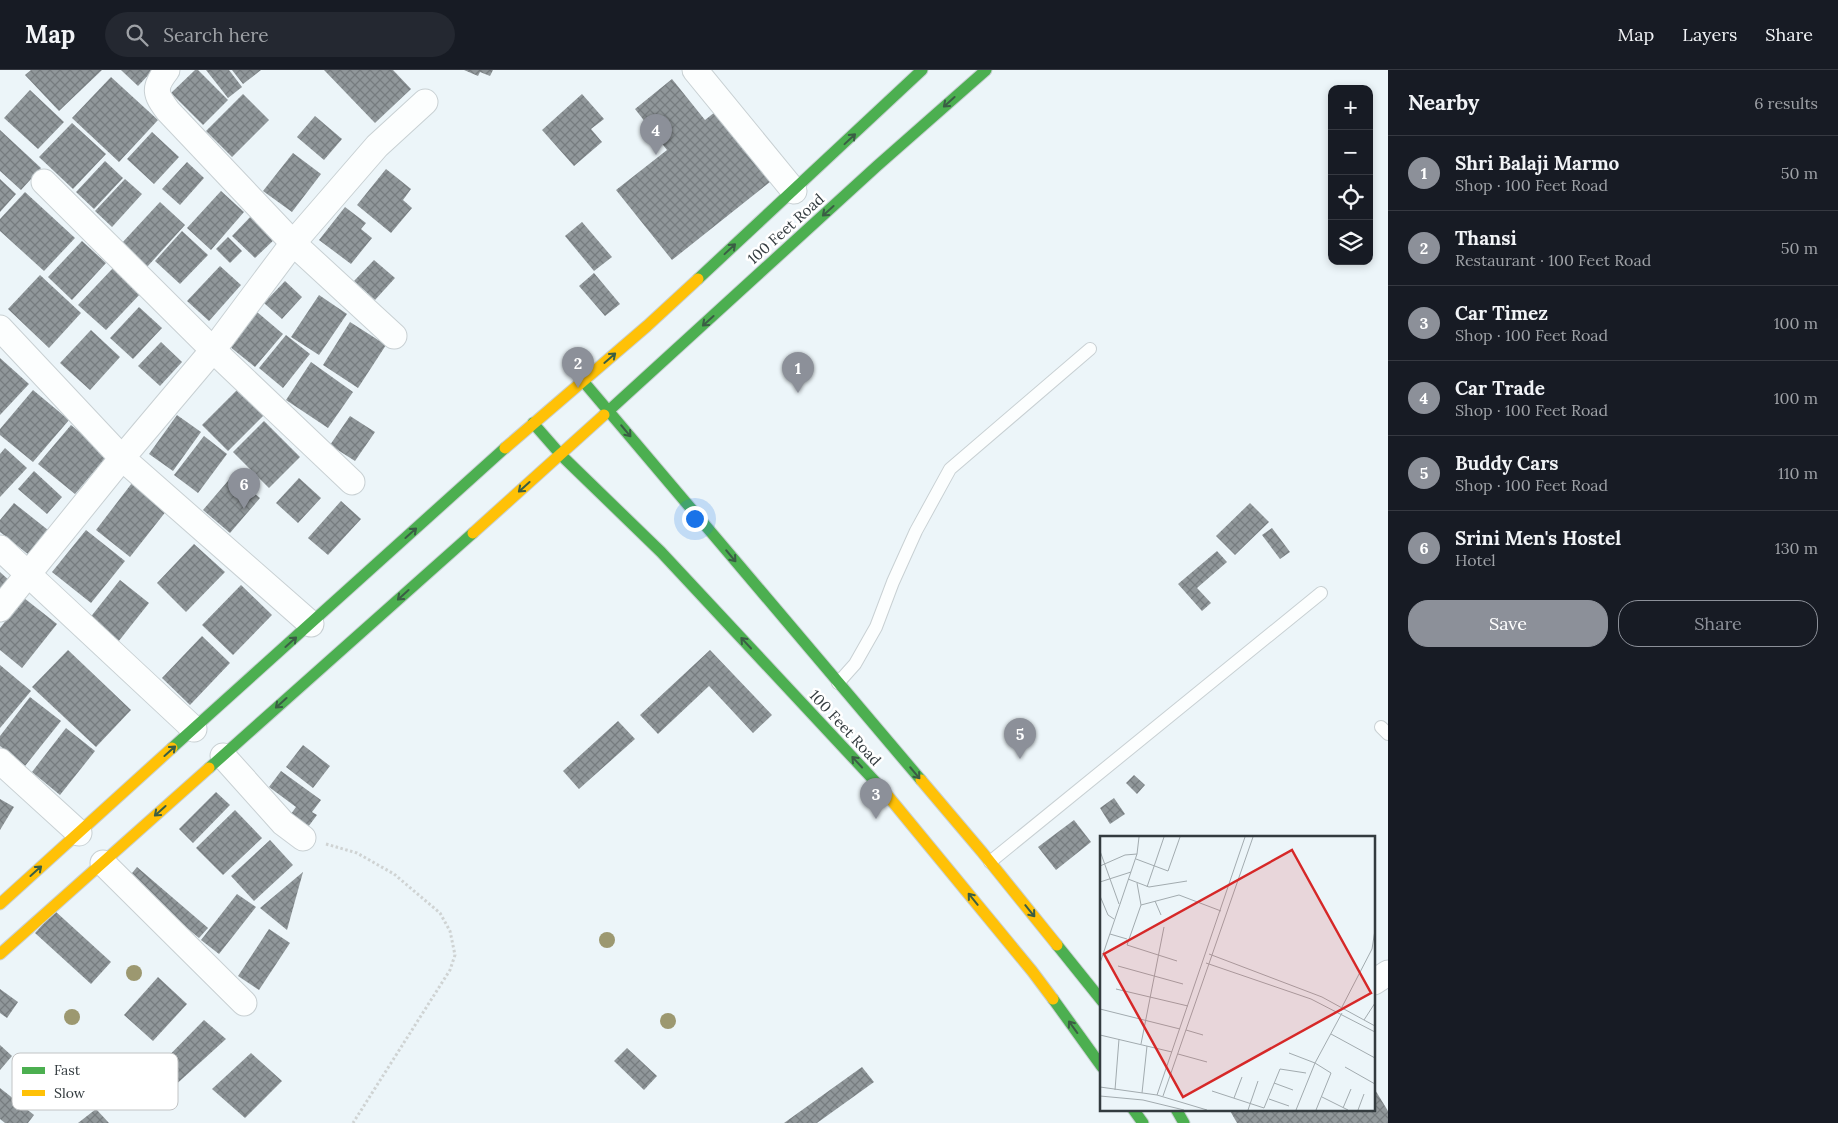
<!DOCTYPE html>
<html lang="en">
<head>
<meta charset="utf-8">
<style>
	:root { --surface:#171b24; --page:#242831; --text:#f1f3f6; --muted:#9ea1a6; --line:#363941; --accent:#8c9099 }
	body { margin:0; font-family:Lora,serif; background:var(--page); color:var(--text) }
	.controls { position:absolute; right:15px; top:15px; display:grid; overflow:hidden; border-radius:10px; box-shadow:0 2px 8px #0003 }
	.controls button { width:45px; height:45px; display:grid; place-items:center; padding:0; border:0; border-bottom:1px solid var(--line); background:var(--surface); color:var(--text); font:25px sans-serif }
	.you { position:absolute; left:694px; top:448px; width:18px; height:18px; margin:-12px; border:4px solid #fff; border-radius:50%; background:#1a73e8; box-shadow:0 0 0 8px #1a73e833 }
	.badge { display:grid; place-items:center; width:32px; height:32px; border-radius:50%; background:var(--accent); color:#fff; font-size:16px; font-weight:700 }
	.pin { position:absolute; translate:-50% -41px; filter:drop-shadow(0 1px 2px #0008) }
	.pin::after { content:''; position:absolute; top:26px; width:18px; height:15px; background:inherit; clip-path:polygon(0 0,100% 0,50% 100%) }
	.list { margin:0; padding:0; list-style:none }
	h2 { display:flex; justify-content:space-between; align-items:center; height:65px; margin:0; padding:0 20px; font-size:21px }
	h2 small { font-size:16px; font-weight:400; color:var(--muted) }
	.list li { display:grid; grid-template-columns:32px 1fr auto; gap:15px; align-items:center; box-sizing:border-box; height:75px; padding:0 20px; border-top:1px solid var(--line) }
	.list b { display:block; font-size:19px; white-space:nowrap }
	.list p { margin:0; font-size:16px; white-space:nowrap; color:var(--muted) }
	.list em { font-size:16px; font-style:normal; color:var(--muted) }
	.actions { display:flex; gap:10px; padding:15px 20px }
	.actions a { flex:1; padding:11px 0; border:1px solid var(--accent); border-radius:20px; text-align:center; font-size:18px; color:var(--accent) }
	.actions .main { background:var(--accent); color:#fff }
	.icon { flex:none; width:28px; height:28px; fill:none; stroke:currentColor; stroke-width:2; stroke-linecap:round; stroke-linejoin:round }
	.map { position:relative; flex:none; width:1388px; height:1053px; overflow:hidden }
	header { display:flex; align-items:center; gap:30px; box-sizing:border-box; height:70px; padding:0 25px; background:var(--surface); border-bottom:1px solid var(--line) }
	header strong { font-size:24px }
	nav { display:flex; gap:28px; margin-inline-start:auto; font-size:18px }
	.search { width:350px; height:45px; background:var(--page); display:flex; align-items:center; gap:12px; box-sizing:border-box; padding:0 18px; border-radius:28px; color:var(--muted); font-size:19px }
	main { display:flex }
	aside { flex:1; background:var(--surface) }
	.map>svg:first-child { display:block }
	.building { fill:url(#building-cross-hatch) }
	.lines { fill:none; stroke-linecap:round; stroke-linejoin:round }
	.lane-casing { stroke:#c8d0d3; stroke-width:14 }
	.street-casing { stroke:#c8d0d3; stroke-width:27 }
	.fast-casing { stroke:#c8d0d3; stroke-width:13 }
	.slow-casing { stroke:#c8d0d3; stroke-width:13 }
	.path { stroke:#cfd3d3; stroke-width:3; stroke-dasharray:2.5 2.5; stroke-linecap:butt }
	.lane { stroke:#fcfefe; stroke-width:12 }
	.street { stroke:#fcfefe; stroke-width:25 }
	.fast { stroke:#4caf50; stroke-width:11 }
	.slow { stroke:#ffc107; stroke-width:11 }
	.tree { fill:#9c9870 }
	.oneway { stroke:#3a5e44 }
	.labels { text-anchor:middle; stroke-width:5; stroke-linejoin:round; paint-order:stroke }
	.street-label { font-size:15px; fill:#333b3f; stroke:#fff }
	.inset-road { fill:none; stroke:#a2abaf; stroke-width:1 }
	.view { fill:#d62828; fill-opacity:0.15; stroke:#d62828; stroke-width:2.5 }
	.inset-edge { fill:none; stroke:#333b3f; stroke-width:2.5 }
	.key { fill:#fff; stroke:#c2c4c5; stroke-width:1 }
	.key-label { font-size:14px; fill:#333b3f }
</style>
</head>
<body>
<header>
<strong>Map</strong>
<div class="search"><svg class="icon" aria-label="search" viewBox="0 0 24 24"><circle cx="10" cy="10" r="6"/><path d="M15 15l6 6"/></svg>Search here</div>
<nav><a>Map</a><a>Layers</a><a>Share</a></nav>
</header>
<main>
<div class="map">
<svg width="1388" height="1053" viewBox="0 0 1388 1053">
	<defs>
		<pattern id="building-cross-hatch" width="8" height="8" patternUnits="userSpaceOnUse" patternTransform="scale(1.25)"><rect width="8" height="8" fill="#90979a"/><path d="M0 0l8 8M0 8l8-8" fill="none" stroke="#767c7f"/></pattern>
	</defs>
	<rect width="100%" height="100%" fill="#ecf5f9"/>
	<!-- building -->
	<g class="building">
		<polygon points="31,0 102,0 59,41 25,5"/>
		<polygon points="121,0 153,0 138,16"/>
		<polygon points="195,0 198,0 228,30 203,55 171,23"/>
		<polygon points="206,0 229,0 242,17 228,28"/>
		<polygon points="232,0 261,0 243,14"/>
		<polygon points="324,0 393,0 411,19 375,53"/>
		<polygon points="464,0 493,0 490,6 480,2 478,6"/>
		<polygon points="111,7 158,50 119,92 72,48"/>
		<polygon points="672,9 705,50 715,42 770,112 672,190 616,120 667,80 635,39"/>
		<polygon points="30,20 64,52 38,79 4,48"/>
		<polygon points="243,24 269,50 232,87 206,61"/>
		<polygon points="582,24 604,49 591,59 602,72 574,96 542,60"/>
		<polygon points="315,46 342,69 324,90 297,67"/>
		<polygon points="72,53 106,84 73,119 39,87"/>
		<polygon points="0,60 41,98 21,120 0,101"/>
		<polygon points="152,62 179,87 154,114 127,89"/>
		<polygon points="293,83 321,104 292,142 263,121"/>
		<polygon points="105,91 123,108 94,139 76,122"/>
		<polygon points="187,92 204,108 180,135 162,119"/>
		<polygon points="386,99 411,119 403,130 412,138 391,163 357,135"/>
		<polygon points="0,109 16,124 0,142"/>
		<polygon points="125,109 142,124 112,157 95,141"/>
		<polygon points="221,121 244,142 211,180 187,158"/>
		<polygon points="25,122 75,168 44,201 0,161 0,149"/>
		<polygon points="160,132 185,155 147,197 121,174"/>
		<polygon points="345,137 366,153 361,159 372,168 351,194 319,170"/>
		<polygon points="254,143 278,166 255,188 232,166"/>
		<polygon points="582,152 612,187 594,201 565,166"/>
		<polygon points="182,161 208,185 180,214 155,191"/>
		<polygon points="228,167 242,181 230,193 216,179"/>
		<polygon points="82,171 106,193 72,230 48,207"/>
		<polygon points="374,190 395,208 375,230 354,211"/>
		<polygon points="220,196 241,215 209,251 187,231"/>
		<polygon points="114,197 142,222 106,260 78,235"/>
		<polygon points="594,203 620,234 605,246 579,216"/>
		<polygon points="40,205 81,243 49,278 8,239"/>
		<polygon points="285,211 302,227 282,249 264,233"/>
		<polygon points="319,225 347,244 319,285 291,267"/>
		<polygon points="139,237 162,258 133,289 110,268"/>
		<polygon points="257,242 283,264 255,297 229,276"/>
		<polygon points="350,252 386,275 358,318 323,295"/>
		<polygon points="91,260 120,287 90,320 60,293"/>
		<polygon points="286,265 310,284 283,318 259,298"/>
		<polygon points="161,272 182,292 160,316 138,296"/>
		<polygon points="0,288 29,314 0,345"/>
		<polygon points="311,292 353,322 328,358 286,330"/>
		<polygon points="238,319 264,345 228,381 202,355"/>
		<polygon points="33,320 69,350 33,392 0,365 0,359"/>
		<polygon points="177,345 201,362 173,401 149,384"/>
		<polygon points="350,346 375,362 355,391 330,375"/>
		<polygon points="264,351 300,387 269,418 233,382"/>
		<polygon points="71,355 108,385 75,424 38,394"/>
		<polygon points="204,366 227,384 198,423 174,405"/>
		<polygon points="5,378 27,398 0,427 0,384"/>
		<polygon points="34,401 62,427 47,444 18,419"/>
		<polygon points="233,405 260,428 230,463 203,440"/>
		<polygon points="299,408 321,428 298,453 276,433"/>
		<polygon points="132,413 167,440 130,487 96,460"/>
		<polygon points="341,431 361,449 328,485 308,468"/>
		<polygon points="14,433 48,460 29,485 0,462 0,450"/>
		<polygon points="1250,433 1269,452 1235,485 1216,466"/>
		<polygon points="1272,458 1290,482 1280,489 1262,465"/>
		<polygon points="86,460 125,491 91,533 52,502"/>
		<polygon points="194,474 225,502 186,542 157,513"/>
		<polygon points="1217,481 1227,492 1197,518 1211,533 1202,541 1178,514"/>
		<polygon points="0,502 12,513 0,525"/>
		<polygon points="120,510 149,533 118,572 89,549"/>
		<polygon points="241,515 272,545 233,585 202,555"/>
		<polygon points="24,528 57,554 22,598 0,580 0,558"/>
		<polygon points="202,566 230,593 190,635 162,608"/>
		<polygon points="68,580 131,640 96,677 32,617"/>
		<polygon points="710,580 772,645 753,663 709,616 658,664 640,645"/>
		<polygon points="0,595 31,621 0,658"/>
		<polygon points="30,627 61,651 25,696 0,676 0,666"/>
		<polygon points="618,651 635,669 579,719 563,701"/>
		<polygon points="66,658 95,681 60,725 32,702"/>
		<polygon points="303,675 330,696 313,718 286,697"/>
		<polygon points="281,701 321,730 312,742 317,745 308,757 291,744 296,737 269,717"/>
		<polygon points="1134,705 1145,715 1137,724 1126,713"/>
		<polygon points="216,722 230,735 193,773 179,759"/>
		<polygon points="1114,728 1125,744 1110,754 1100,738"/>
		<polygon points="0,729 14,737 0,760"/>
		<polygon points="235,740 262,768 223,805 196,778"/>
		<polygon points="1074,750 1091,772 1056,800 1038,777"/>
		<polygon points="270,770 293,795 254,831 231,806"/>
		<polygon points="137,797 208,858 199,868 128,808"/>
		<polygon points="303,802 287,860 260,838"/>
		<polygon points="237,824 256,837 219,884 201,870"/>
		<polygon points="55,841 111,892 91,914 35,863"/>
		<polygon points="269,859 290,873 259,920 238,906"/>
		<polygon points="158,907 187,934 153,971 124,945"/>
		<polygon points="0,919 18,932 7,948 0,943"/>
		<polygon points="204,950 226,969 160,1029 143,1012"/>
		<polygon points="0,975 12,986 0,1000"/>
		<polygon points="627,978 657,1006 644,1020 614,991"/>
		<polygon points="251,983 282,1011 245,1048 212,1019"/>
		<polygon points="862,997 874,1012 817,1053 784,1053"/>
		<polygon points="0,1018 34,1045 28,1053 5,1053 0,1049"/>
		<polygon points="1374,1018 1388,1041 1388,1053 1237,1053 1229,1039 1374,1039"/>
		<polygon points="96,1039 109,1053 78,1053"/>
	</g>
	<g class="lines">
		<!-- lane casing -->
		<g class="lane-casing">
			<g id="lane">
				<polyline points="838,613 855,594 876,557 893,512 916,461 950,399 1090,279"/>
				<polyline points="1381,657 1388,664"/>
				<polyline points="990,792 1321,523"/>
			</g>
		</g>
		<!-- street casing -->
		<g class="street-casing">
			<g id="street">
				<path d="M 167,0 C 153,18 155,24 168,41 L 293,173 L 394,266"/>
				<polyline points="695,0 794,121"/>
				<polyline points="44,112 213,280 352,412"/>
				<polyline points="0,258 122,388 311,554"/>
				<polyline points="0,478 194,659"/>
				<polyline points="0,539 122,388 213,280 293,173 377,76 425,32"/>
				<polyline points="223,686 283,753 303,768"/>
				<polyline points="0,691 79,763"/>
				<polyline points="103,793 244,933"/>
				<polyline points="1374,912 1388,903"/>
			</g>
		</g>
		<!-- fast casing -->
		<g class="fast-casing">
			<g id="fast">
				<polyline points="698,209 922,0"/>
				<polyline points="583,311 921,710"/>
				<polyline points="604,345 877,96 986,0"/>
				<polyline points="533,353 561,385 661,482 883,720"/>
				<polyline points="172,678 505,378"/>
				<polyline points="209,698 473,463"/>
				<polyline points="1057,875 1102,931"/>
				<polyline points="1053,929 1102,997"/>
				<polyline points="1133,1039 1143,1053"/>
				<polyline points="1176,1039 1184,1053"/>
			</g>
		</g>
		<!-- slow casing -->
		<g class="slow-casing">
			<g id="slow">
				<polyline points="505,378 647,256 698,209"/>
				<polyline points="473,463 604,345"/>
				<polyline points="921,710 982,782 1057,875"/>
				<polyline points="883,720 1032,901 1053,929"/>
				<polyline points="0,834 172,678"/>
				<polyline points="0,884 209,698"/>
			</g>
		</g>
		<!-- path -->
		<polyline class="path" points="326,774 357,783 394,804 440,843 450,861 455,885 450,900 353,1053"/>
		<!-- lane -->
		<use href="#lane" class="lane"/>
		<!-- street -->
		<use href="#street" class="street"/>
		<!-- fast -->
		<use href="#fast" class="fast"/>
		<!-- slow -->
		<use href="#slow" class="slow"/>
	</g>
	<!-- trees -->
	<g class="tree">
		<circle cx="607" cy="870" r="8"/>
		<circle cx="134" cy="903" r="8"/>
		<circle cx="72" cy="947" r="8"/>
		<circle cx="668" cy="951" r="8"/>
	</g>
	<!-- one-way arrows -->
	<defs><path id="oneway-shaft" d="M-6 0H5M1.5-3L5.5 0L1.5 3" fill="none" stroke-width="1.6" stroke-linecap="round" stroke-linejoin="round" transform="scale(1.25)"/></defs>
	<g class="oneway">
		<use href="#oneway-shaft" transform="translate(949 32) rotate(138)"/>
		<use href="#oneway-shaft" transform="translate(850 69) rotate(-43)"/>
		<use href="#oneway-shaft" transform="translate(828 141) rotate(138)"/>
		<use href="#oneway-shaft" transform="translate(730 179) rotate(-43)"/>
		<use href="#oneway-shaft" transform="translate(708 251) rotate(138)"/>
		<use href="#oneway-shaft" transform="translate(610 288) rotate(-41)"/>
		<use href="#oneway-shaft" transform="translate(626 361) rotate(50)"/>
		<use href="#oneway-shaft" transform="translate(524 417) rotate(138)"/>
		<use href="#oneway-shaft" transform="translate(411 463) rotate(-42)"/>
		<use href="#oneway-shaft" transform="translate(731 486) rotate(50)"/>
		<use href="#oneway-shaft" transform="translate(403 525) rotate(138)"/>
		<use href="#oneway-shaft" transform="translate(291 572) rotate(-42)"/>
		<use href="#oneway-shaft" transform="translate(746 573) rotate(-133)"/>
		<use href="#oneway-shaft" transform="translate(281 633) rotate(138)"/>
		<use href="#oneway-shaft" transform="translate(170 681) rotate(-42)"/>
		<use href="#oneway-shaft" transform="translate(857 692) rotate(-133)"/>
		<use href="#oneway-shaft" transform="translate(915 703) rotate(50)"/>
		<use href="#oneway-shaft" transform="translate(160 741) rotate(138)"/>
		<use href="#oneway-shaft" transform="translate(36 801) rotate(-42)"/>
		<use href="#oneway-shaft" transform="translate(973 829) rotate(-129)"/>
		<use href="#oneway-shaft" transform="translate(1030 841) rotate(51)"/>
		<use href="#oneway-shaft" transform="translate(1073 957) rotate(-126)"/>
	</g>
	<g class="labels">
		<!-- street labels -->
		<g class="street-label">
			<text transform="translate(786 159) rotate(-42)" y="5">100 Feet Road</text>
			<text transform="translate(845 658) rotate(47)" y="5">100 Feet Road</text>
		</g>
	</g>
	<!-- overview -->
	<g transform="translate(1100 766)">
		<rect width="275" height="275" fill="#ecf5f9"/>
		<path class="inset-road" d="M 0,15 L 19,68M 36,23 L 68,35 L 80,1M 0,30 L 25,19 L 37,18M 28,43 L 49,51 L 87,45M 0,46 L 31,36M 37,47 L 41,69M 47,51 L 64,1M 0,60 L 8,79 L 14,83M 55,65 L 61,79M 10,98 L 27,103M 109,118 L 222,161 L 275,190M 77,125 L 27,109 L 41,69 L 79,59 L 121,75M 0,127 L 37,18 L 39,1M 106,127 L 211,163 L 275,196M 18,130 L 83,148M 16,153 L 88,170M 242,171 L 272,113 L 275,94M 0,173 L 80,193M 264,184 L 275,167M 86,194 L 103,199M 231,198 L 275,222M 0,199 L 72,216M 41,208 L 64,91M 189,217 L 215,227 L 231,237 L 216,274M 78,218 L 107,226M 245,231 L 275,248M 174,247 L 193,254M 0,251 L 57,259 L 107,274M 15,254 L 19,203M 112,255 L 164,272 L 180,233 L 206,237M 42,257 L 47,210M 57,259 L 145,1M 0,260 L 43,264 L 84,274M 63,260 L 153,1M 222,261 L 248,274M 134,262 L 142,241M 169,263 L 189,270M 243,272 L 251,253M 148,274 L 158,245M 196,274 L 215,227 L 242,177M 258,274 L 264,258"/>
		<path class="view" d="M 192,14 L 271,157 L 83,261 L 4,118 Z"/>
		<rect width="275" height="275" class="inset-edge"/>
	</g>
	<!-- legend -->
	<rect x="12" y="983" width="166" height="57" rx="8" class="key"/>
	<rect x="22" y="997" width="23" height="7" fill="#4caf50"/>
	<rect x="22" y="1020" width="23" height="6" fill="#ffc107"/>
	<g class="key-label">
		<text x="54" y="1005">Fast</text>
		<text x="54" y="1028">Slow</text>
	</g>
</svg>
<div class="controls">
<button>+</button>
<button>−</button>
<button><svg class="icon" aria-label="locate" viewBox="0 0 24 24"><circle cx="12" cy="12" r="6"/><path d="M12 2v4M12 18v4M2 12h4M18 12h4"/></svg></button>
<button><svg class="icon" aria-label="layers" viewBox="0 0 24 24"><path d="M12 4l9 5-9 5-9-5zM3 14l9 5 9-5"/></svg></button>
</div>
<div class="you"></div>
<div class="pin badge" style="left:798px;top:323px">1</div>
<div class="pin badge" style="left:578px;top:318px">2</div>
<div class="pin badge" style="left:876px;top:749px">3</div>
<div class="pin badge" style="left:656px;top:85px">4</div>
<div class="pin badge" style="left:1020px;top:689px">5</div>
<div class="pin badge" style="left:244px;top:439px">6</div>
</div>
<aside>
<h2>Nearby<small>6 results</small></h2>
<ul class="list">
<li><span class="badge">1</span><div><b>Shri Balaji Marmo</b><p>Shop · 100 Feet Road</p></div><em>50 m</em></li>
<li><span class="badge">2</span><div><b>Thansi</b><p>Restaurant · 100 Feet Road</p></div><em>50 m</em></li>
<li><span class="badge">3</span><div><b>Car Timez</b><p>Shop · 100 Feet Road</p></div><em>100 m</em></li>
<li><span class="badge">4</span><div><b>Car Trade</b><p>Shop · 100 Feet Road</p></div><em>100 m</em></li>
<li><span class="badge">5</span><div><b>Buddy Cars</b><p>Shop · 100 Feet Road</p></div><em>110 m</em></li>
<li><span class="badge">6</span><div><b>Srini Men's Hostel</b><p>Hotel</p></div><em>130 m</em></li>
</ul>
<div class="actions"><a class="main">Save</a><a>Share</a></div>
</aside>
</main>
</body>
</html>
